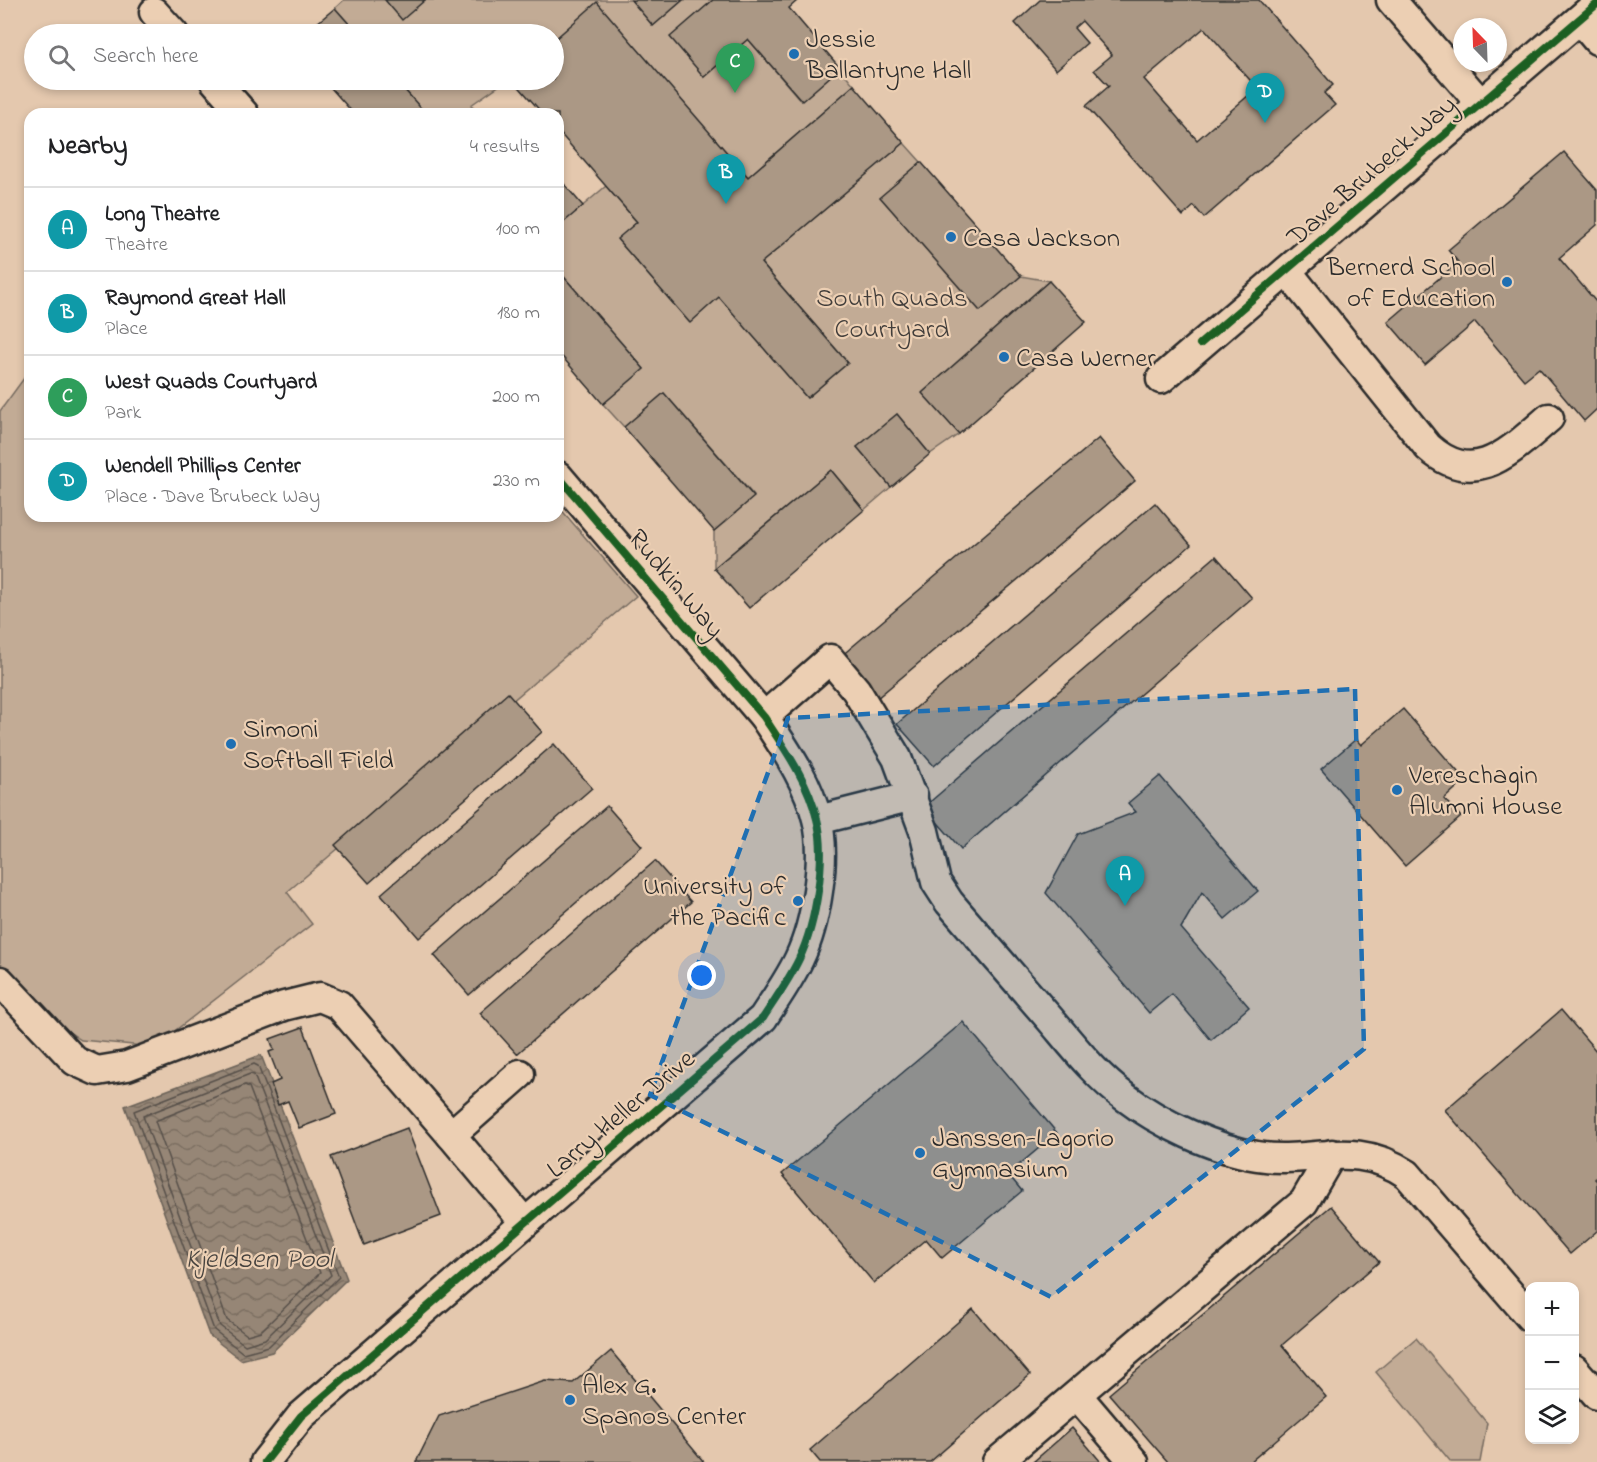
<!DOCTYPE html>
<html lang="en">
<head>
<meta charset="utf-8">
<style>
	:root { --surface:#fff; --page:#f6f6f6; --text:#202124; --muted:#757577; --line:#e0e0e0; --accent:#1f6fb2 }
	body { margin:0; font-family:"Indie Flower",sans-serif; background:var(--page); color:var(--text) }
	.controls { position:absolute; right:18px; bottom:18px; display:grid; overflow:hidden; border-radius:12px; box-shadow:0 3px 9px #0003 }
	.controls button { width:54px; height:54px; display:grid; place-items:center; padding:0; border:0; border-bottom:2px solid var(--line); background:var(--surface); color:var(--text); font:30px sans-serif }
	.compass { position:absolute; left:1453px; top:18px; width:54px; height:54px; border-radius:50%; background:var(--surface); box-shadow:0 3px 9px #0003; rotate:337deg }
	.you { position:absolute; left:702px; top:976px; width:21px; height:21px; margin:-15px; border:4px solid #fff; border-radius:50%; background:#1a73e8; box-shadow:0 0 0 9px #1a73e833 }
	.badge { display:grid; place-items:center; width:39px; height:39px; border-radius:50%; background:var(--accent); color:#fff; font-size:20px; font-weight:700 }
	.pin { position:absolute; translate:-50% -50px; filter:drop-shadow(0 2px 3px #0008) }
	.pin::after { content:''; position:absolute; top:32px; width:21px; height:18px; background:inherit; clip-path:polygon(0 0,100% 0,50% 100%) }
	.list { margin:0; padding:0; list-style:none }
	h2 { display:flex; justify-content:space-between; align-items:center; height:78px; margin:0; padding:0 24px; font-size:26px }
	h2 small { font-size:20px; font-weight:400; color:var(--muted) }
	.list li { display:grid; grid-template-columns:39px 1fr auto; gap:18px; align-items:center; box-sizing:border-box; height:84px; padding:0 24px; border-top:2px solid var(--line) }
	.list b { display:block; font-size:22px; white-space:nowrap }
	.list p { margin:0; font-size:20px; white-space:nowrap; color:var(--muted) }
	.list em { font-size:20px; font-style:normal; color:var(--muted) }
	.icon { flex:none; width:33px; height:33px; fill:none; stroke:currentColor; stroke-width:2; stroke-linecap:round; stroke-linejoin:round }
	.map { position:relative; flex:none; width:1597px; height:1462px; overflow:hidden }
	.search { position:absolute; background:var(--surface); box-shadow:0 3px 9px #0003; left:24px; top:24px; width:540px; height:66px; display:flex; align-items:center; gap:15px; box-sizing:border-box; padding:0 21px; border-radius:33px; color:var(--muted); font-size:22px }
	.panel { position:absolute; background:var(--surface); box-shadow:0 3px 9px #0003; left:24px; top:108px; width:540px; height:414px; border-radius:18px }
	.map>svg:first-child { display:block }
	.garden { fill:#c2ab95; stroke:#766b60; stroke-width:1.5 }
	.water { fill:url(#water-waves); stroke:#6b6258; stroke-width:1.5 }
	.lines { fill:none; stroke-linecap:round; stroke-linejoin:round }
	.shore { stroke:#564f49; stroke-width:1.5 }
	.building { fill:#ab9885; stroke:#2b2b2b; stroke-width:1.5; fill-rule:evenodd }
	.minor-casing { stroke:#2b2b2b; stroke-width:33 }
	.minor { stroke:#eccfb3; stroke-width:28 }
	.cycleway-casing { stroke:#eccfb3; stroke-width:11 }
	.cycleway { stroke:#1b5e20; stroke-width:8 }
	.marked { fill:#1f6fb2; fill-opacity:0.2; stroke:#1f6fb2; stroke-width:4.5; stroke-dasharray:12 8; stroke-linejoin:round }
	.poi-dot { fill:#1f6fb2; stroke:#eccfb3; stroke-width:2 }
	.labels { text-anchor:middle; stroke-width:4.5; stroke-linejoin:round; paint-order:stroke }
	.poi-label { font-size:27px; fill:#2b2b2b; stroke:#eccfb3; text-anchor:start }
	.street-label { font-size:27px; fill:#2b2b2b; stroke:#eccfb3 }
	.park-label { font-size:27px; fill:#423e3b; stroke:#eccfb3 }
	.water-label { font-size:28px; font-style:italic; fill:#46423e; stroke:#eccfb3 }
</style>
</head>
<body>
<div class="map">
<svg width="1597" height="1462" viewBox="0 0 1597 1462">
	<defs>
		<pattern id="water-waves" width="16" height="10" patternUnits="userSpaceOnUse" patternTransform="scale(1.5)"><rect width="16" height="10" fill="#968676"/><path d="M0 5q4-4 8 0t8 0" fill="none" stroke="#7b6e61"/></pattern>
	</defs>
	<rect width="100%" height="100%" fill="#e4c8ae"/>
	<filter id="ink" filterUnits="userSpaceOnUse"><feTurbulence type="fractalNoise" baseFrequency=".0167" numOctaves="2"/><feDisplacementMap in="SourceGraphic" scale="12" xChannelSelector="R" yChannelSelector="G"/><feConvolveMatrix kernelMatrix="1 2 1 2 8 2 1 2 1" color-interpolation-filters="sRGB"/></filter>
	<g filter="url(#ink)">
		<!-- garden -->
		<g class="garden">
			<polygon points="344,0 631,0 653,26 683,0 713,0 704,77 748,39 801,101 840,68 854,85 748,177 597,3 554,40 554,34 358,34 335,8"/>
			<polygon points="396,80 507,80 471,105 482,114 426,114"/>
			<polygon points="904,143 921,162 881,197 980,311 1021,276 1049,281 923,392 959,434 930,454 897,414 857,447 891,487 864,510 831,470 714,568 714,531 754,496 664,393 624,427 603,404 644,369 558,270 558,227 606,186 637,222 618,240 689,322 719,297 807,398 848,363 761,263"/>
			<polygon points="30,370 30,516 558,516 558,506 636,596 287,892 312,924 154,1047 81,1040 49,1018 0,964 0,411"/>
			<polygon points="1416,1338 1487,1423 1480,1462 1451,1462 1376,1372"/>
		</g>
		<!-- water -->
		<polygon class="water" points="261,1055 347,1279 272,1352 241,1360 209,1335 125,1106"/>
		<g class="lines">
			<!-- shore -->
			<g class="shore">
				<polygon points="254,1064 258,1066 339,1277 269,1346 243,1353 214,1330 134,1111"/>
				<polygon points="250,1074 254,1075 331,1275 265,1339 245,1345 220,1326 143,1116"/>
				<polygon points="245,1085 249,1087 320,1273 261,1331 247,1335 227,1320 155,1121"/>
			</g>
		</g>
		<!-- building -->
		<g class="building">
			<polygon points="385,0 425,0 402,20"/>
			<polygon points="631,0 683,0 653,26"/>
			<polygon points="713,0 798,0 789,8 840,68 802,101 748,39 704,77 670,37"/>
			<path d="M 1040,0 L 1259,0 L 1333,85 L 1324,93 L 1335,105 L 1204,218 L 1194,206 L 1183,216 L 1086,106 L 1109,86 L 1094,70 L 1112,55 L 1082,21 L 1074,28 L 1087,43 L 1056,70 L 1015,23 ZM 1204,28 L 1257,88 L 1197,140 L 1144,79 Z"/>
			<polygon points="597,2 748,177 854,85 904,143 761,263 848,363 807,398 719,297 690,323 617,239 637,222 558,131 558,114 543,114 513,80 554,80 554,40"/>
			<polygon points="335,8 358,34 304,34"/>
			<polygon points="324,80 396,80 426,114 354,114"/>
			<polygon points="1564,152 1597,190 1597,225 1559,258 1597,303 1597,409 1584,421 1539,368 1524,380 1475,322 1425,365 1388,322 1458,262 1448,250"/>
			<polygon points="921,162 1021,276 980,311 880,197"/>
			<polygon points="558,177 583,206 558,227"/>
			<polygon points="558,270 644,369 603,404 558,352"/>
			<polygon points="1049,281 1086,322 959,434 922,393"/>
			<polygon points="664,393 754,497 714,531 624,427"/>
			<polygon points="897,414 930,454 891,487 857,447"/>
			<polygon points="1099,438 1135,481 876,699 840,657"/>
			<polygon points="831,470 864,510 749,608 714,568"/>
			<polygon points="1155,503 1191,545 934,766 897,724"/>
			<polygon points="1216,556 1252,598 961,849 924,807"/>
			<polygon points="508,693 542,732 369,883 335,845"/>
			<polygon points="1403,709 1465,780 1444,799 1461,817 1405,866 1321,769 1356,739 1361,745"/>
			<polygon points="554,744 592,788 419,938 381,894"/>
			<polygon points="1160,776 1258,891 1225,919 1202,892 1181,928 1249,1007 1211,1040 1172,994 1149,1013 1046,893 1078,834 1136,812 1128,803"/>
			<polygon points="607,806 642,846 469,995 434,955"/>
			<polygon points="655,861 691,902 517,1054 480,1013"/>
			<polygon points="1561,1010 1597,1052 1597,1177 1595,1179 1597,1181 1597,1231 1570,1254 1445,1110"/>
			<polygon points="963,1022 1057,1133 1008,1174 1022,1191 942,1258 926,1239 874,1283 782,1174"/>
			<polygon points="303,1027 336,1114 299,1128 288,1101 278,1105 271,1084 280,1080 269,1052 274,1050 270,1039"/>
			<polygon points="407,1128 441,1216 364,1245 331,1157"/>
			<polygon points="1331,1206 1379,1262 1282,1345 1326,1397 1250,1462 1168,1462 1109,1394"/>
			<polygon points="973,1309 1030,1375 930,1462 820,1462 810,1450"/>
			<polygon points="611,1351 704,1462 416,1462 439,1416 545,1381 573,1383"/>
			<polygon points="1072,1428 1101,1462 1033,1462"/>
		</g>
		<g class="lines">
			<!-- minor casing -->
			<g class="minor-casing">
				<g id="minor">
					<polyline points="1391,0 1481,104"/>
					<polyline points="154,12 174,34"/>
					<polyline points="1580,20 1597,40"/>
					<polyline points="214,80 244,114"/>
					<path d="M 1287,271 L 1428,447 C 1476,490 1511,450 1549,418"/>
					<polyline points="1161,379 1597,4"/>
					<path d="M 764,717 L 830,659 L 856,690 L 897,758 L 924,831 L 936,882 L 949,902 C 982,941 1016,980 1050,1019 C 1073,1046 1096,1076 1125,1097 C 1159,1123 1214,1149 1257,1156 C 1312,1165 1353,1138 1407,1174 L 1530,1317"/>
					<polyline points="818,820 913,796"/>
					<polyline points="0,981 75,1061 97,1071 127,1066 284,1006 320,997 339,1005 451,1135"/>
					<polyline points="520,1074 451,1135 524,1222"/>
					<polyline points="1574,1369 1597,1395"/>
					<polyline points="1077,1395 1134,1462"/>
					<path d="M 265,1462 L 301,1416 L 763,1018 C 776,998 789,980 799,959 C 816,924 827,857 817,819 C 808,781 785,749 764,717 L 558,476"/>
					<polyline points="997,1462 1304,1202 1332,1154"/>
				</g>
			</g>
			<!-- minor -->
			<use href="#minor" class="minor"/>
			<!-- cycleway casing -->
			<g class="cycleway-casing">
				<g id="cycleway">
					<polyline points="1200,344 1597,4"/>
					<path d="M 265,1462 L 301,1416 L 763,1018 C 776,998 789,980 799,959 C 816,924 827,857 817,819 C 808,781 785,749 764,717 L 558,476"/>
				</g>
			</g>
			<!-- cycleway -->
			<use href="#cycleway" class="cycleway"/>
		</g>
	</g>
	<!-- marked area -->
	<path class="marked" d="M 1355,689 L 1364,1049 L 1051,1297 L 650,1095 L 788,718 Z"/>
	<!-- markers -->
	<g class="poi-dot">
		<circle cx="794" cy="54" r="6"/>
		<circle cx="951" cy="237" r="6"/>
		<circle cx="1507" cy="282" r="6"/>
		<circle cx="1004" cy="357" r="6"/>
		<circle cx="231" cy="744" r="6"/>
		<circle cx="1397" cy="790" r="6"/>
		<circle cx="798" cy="901" r="6"/>
		<circle cx="920" cy="1153" r="6"/>
		<circle cx="570" cy="1400" r="6"/>
	</g>
	<g class="labels">
		<!-- poi labels -->
		<g class="poi-label">
			<text x="806" y="47">Jessie<tspan x="806" dy="31">Ballantyne Hall</tspan></text>
			<text x="963" y="246">Casa Jackson</text>
			<text x="1495" y="275" text-anchor="end">Bernerd School<tspan x="1495" dy="31">of Education</tspan></text>
			<text x="1016" y="366">Casa Werner</text>
			<text x="243" y="737">Simoni<tspan x="243" dy="31">Softball Field</tspan></text>
			<text x="1409" y="783">Vereschagin<tspan x="1409" dy="31">Alumni House</tspan></text>
			<text x="786" y="894" text-anchor="end">University of<tspan x="786" dy="31">the Pacific</tspan></text>
			<text x="932" y="1146">Janssen-Lagorio<tspan x="932" dy="31">Gymnasium</tspan></text>
			<text x="582" y="1393">Alex G.<tspan x="582" dy="31">Spanos Center</tspan></text>
		</g>
		<!-- street labels -->
		<g class="street-label">
			<text transform="translate(1371 170) rotate(-41)" y="9">Dave Brubeck Way</text>
			<text transform="translate(677 583) rotate(50)" y="9">Rudkin Way</text>
			<text transform="translate(620 1113) rotate(-40)" y="9">Larry Heller Drive</text>
		</g>
		<!-- park labels -->
		<g class="park-label">
			<text x="892" y="306">South Quads<tspan x="892" dy="31">Courtyard</tspan></text>
		</g>
		<!-- water labels -->
		<g class="water-label">
			<text x="259" y="1267">Kjeldsen Pool</text>
		</g>
	</g>
</svg>
<div class="controls">
<button>+</button>
<button>−</button>
<button><svg class="icon" aria-label="layers" viewBox="0 0 24 24"><path d="M12 4l9 5-9 5-9-5zM3 14l9 5 9-5"/></svg></button>
</div>
<svg class="compass" viewBox="-18 -18 36 36"><path d="M0-13l5 13h-10z" fill="#e53935"/><path d="M0 13l5-13h-10z" fill="#757577"/></svg>
<div class="you"></div>
<div class="pin badge" style="left:1125px;top:906px;background:#0f9aa8">A</div>
<div class="pin badge" style="left:726px;top:204px;background:#0f9aa8">B</div>
<div class="pin badge" style="left:735px;top:93px;background:#2e9e5b">C</div>
<div class="pin badge" style="left:1265px;top:123px;background:#0f9aa8">D</div>
<div class="search"><svg class="icon" aria-label="search" viewBox="0 0 24 24"><circle cx="10" cy="10" r="6"/><path d="M15 15l6 6"/></svg>Search here</div>
<section class="panel">
<h2>Nearby<small>4 results</small></h2>
<ul class="list">
<li><span class="badge" style="background:#0f9aa8">A</span><div><b>Long Theatre</b><p>Theatre</p></div><em>100 m</em></li>
<li><span class="badge" style="background:#0f9aa8">B</span><div><b>Raymond Great Hall</b><p>Place</p></div><em>180 m</em></li>
<li><span class="badge" style="background:#2e9e5b">C</span><div><b>West Quads Courtyard</b><p>Park</p></div><em>200 m</em></li>
<li><span class="badge" style="background:#0f9aa8">D</span><div><b>Wendell Phillips Center</b><p>Place · Dave Brubeck Way</p></div><em>230 m</em></li>
</ul>
</section>
</div>
</body>
</html>
